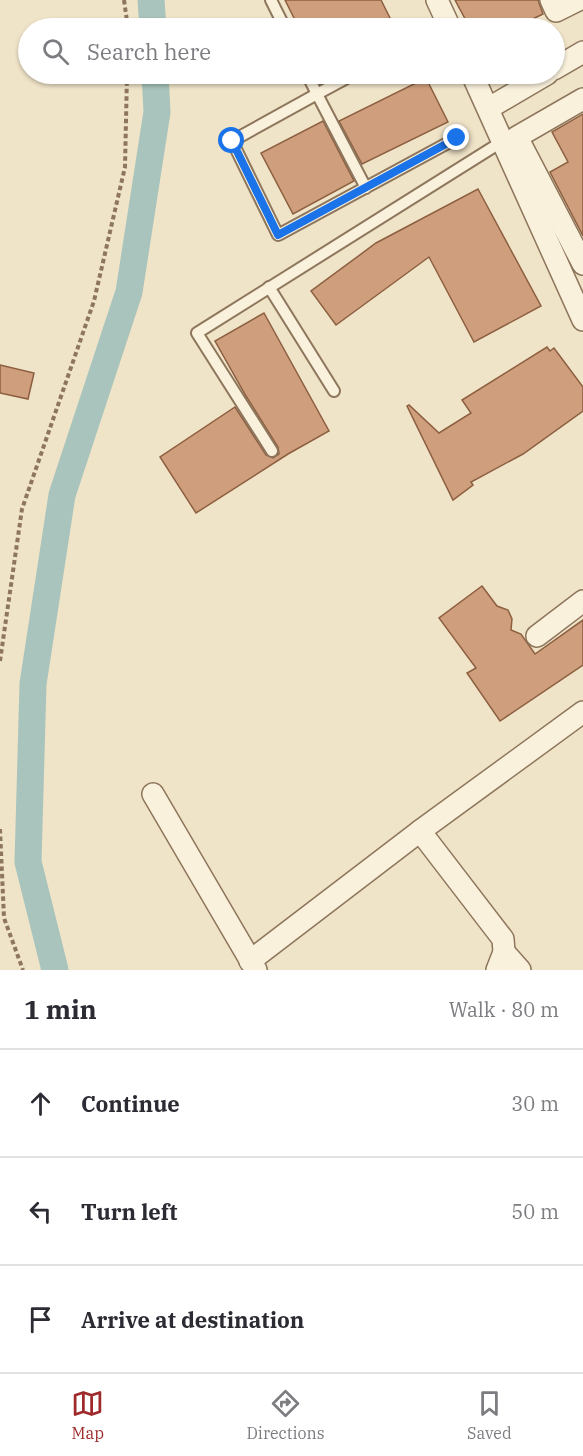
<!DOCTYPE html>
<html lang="en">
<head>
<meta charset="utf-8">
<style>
	:root { --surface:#fff; --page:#f2f2f3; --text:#2b2b33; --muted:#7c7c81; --line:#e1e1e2; --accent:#9e2a2b }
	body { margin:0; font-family:"IBM Plex Serif",serif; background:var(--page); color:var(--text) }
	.stop { position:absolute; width:18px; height:18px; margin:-14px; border:4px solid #1a73e8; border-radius:50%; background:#fff }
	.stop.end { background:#1a73e8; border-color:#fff; box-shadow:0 2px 6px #0008 }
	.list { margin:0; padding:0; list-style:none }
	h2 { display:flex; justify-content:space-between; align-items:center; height:78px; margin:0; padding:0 24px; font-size:26px }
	h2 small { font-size:20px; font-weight:400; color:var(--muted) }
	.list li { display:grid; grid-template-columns:39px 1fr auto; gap:18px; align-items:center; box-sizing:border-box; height:108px; padding:0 24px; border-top:2px solid var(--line) }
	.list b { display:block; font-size:22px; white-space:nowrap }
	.list em { font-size:20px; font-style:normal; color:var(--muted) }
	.icon { flex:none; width:33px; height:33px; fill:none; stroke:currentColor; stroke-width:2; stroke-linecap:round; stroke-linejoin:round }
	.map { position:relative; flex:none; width:583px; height:970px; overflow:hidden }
	.search { position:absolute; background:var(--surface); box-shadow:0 2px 4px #0004; left:18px; right:18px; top:18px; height:66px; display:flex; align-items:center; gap:15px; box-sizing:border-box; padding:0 21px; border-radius:33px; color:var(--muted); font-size:22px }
	.sheet { height:402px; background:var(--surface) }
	nav { display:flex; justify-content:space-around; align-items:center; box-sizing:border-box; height:84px; border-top:2px solid var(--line); background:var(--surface); font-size:16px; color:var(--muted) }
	nav a { display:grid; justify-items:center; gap:3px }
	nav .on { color:var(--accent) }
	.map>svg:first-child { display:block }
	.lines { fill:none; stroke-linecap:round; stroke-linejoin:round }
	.canal { stroke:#a9c4bc; stroke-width:27 }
	.building { fill:#cf9f7d; stroke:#8d5f41; stroke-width:1.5 }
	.service-casing { stroke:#8d765c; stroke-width:14 }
	.minor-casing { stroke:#8d765c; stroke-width:24 }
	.path { stroke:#8d765c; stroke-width:4; stroke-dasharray:4.5 3; stroke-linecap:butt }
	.service { stroke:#faf1dc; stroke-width:10 }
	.minor { stroke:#faf1dc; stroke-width:21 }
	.route { stroke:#1a73e8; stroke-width:8 }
</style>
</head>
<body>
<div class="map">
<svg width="583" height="970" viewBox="0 0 583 970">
	<rect width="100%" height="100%" fill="#f0e4c8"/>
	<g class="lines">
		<!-- canal -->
		<g class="canal">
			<polyline points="151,0 153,28"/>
			<polyline points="55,970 28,862 33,684 62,495 129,292 157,112 155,74"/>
		</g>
	</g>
	<!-- building -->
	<g class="building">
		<polygon points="285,0 381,0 395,28 299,28"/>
		<polygon points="455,0 538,0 543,14 514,28 470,28"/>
		<polygon points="426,78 448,122 362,164 339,121"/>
		<polygon points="583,114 583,236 550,172 568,162 552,132"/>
		<polygon points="323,121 354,181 293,214 261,153"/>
		<polygon points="478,189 541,306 474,342 429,257 336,325 311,291 376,243"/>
		<polygon points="264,313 329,431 288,454 196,513 160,457 235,407 266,455 273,458 279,454 278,447 246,396 215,341"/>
		<polygon points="547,347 550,351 554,348 583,387 583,411 523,454 471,482 473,485 453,500 407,406 409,405 439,433 471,413 462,400"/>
		<polygon points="0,365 34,373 28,399 0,393"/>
		<polygon points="482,586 497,606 508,610 512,619 511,630 521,634 535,654 583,620 583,665 500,721 467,673 476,668 439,618"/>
	</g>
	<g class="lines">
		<!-- service casing -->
		<g class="service-casing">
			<g id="service">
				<polyline points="271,0 285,28"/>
				<polyline points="307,74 317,94 354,74"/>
				<polyline points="366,188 317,94 232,141 278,235 457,138"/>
				<polyline points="269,287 334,391"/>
				<polyline points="272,451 197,333 503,141"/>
			</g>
		</g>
		<!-- minor casing -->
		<g class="minor-casing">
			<g id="minor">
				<polyline points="437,0 450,28"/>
				<polyline points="551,0 556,11 578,0"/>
				<polyline points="554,69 583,52"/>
				<polyline points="472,74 583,320"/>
				<polyline points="583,99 517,137 583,264"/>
				<polyline points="489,108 547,74"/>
				<polyline points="537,636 583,601"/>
				<polyline points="153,794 256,970"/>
				<polyline points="420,831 503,939 504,952 497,970"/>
				<polyline points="504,952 520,970"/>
				<polyline points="250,961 420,831 583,712"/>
			</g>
		</g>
		<!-- path -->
		<g class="path">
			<polyline points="124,0 128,28"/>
			<polyline points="0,661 22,509 94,301 125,167 127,74"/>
			<polyline points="0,829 4,918 23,970"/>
		</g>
		<!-- service -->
		<use href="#service" class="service"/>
		<!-- minor -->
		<use href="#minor" class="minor"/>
	</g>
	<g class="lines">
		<!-- route -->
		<polyline class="route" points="232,141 278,235 457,138"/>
	</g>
</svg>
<div class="stop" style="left:232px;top:141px"></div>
<div class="stop end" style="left:457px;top:138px"></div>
<div class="search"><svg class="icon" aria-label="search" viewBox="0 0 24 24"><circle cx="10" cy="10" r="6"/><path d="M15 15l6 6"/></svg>Search here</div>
</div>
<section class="sheet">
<h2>1 min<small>Walk · 80 m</small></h2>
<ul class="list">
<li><svg class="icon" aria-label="ahead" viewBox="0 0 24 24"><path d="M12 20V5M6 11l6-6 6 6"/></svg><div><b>Continue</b></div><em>30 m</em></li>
<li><svg class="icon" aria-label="left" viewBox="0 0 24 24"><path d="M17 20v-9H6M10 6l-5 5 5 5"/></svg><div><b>Turn left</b></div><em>50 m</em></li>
<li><svg class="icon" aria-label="arrive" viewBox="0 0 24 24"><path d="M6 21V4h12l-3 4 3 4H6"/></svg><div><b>Arrive at destination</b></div></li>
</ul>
</section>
<nav>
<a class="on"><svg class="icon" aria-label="map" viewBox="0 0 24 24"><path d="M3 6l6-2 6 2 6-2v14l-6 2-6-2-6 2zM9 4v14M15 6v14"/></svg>Map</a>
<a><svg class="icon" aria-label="directions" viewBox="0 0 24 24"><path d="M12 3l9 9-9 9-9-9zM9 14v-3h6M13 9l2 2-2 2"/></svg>Directions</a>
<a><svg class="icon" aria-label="saved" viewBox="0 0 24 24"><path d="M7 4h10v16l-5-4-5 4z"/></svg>Saved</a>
</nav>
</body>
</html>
